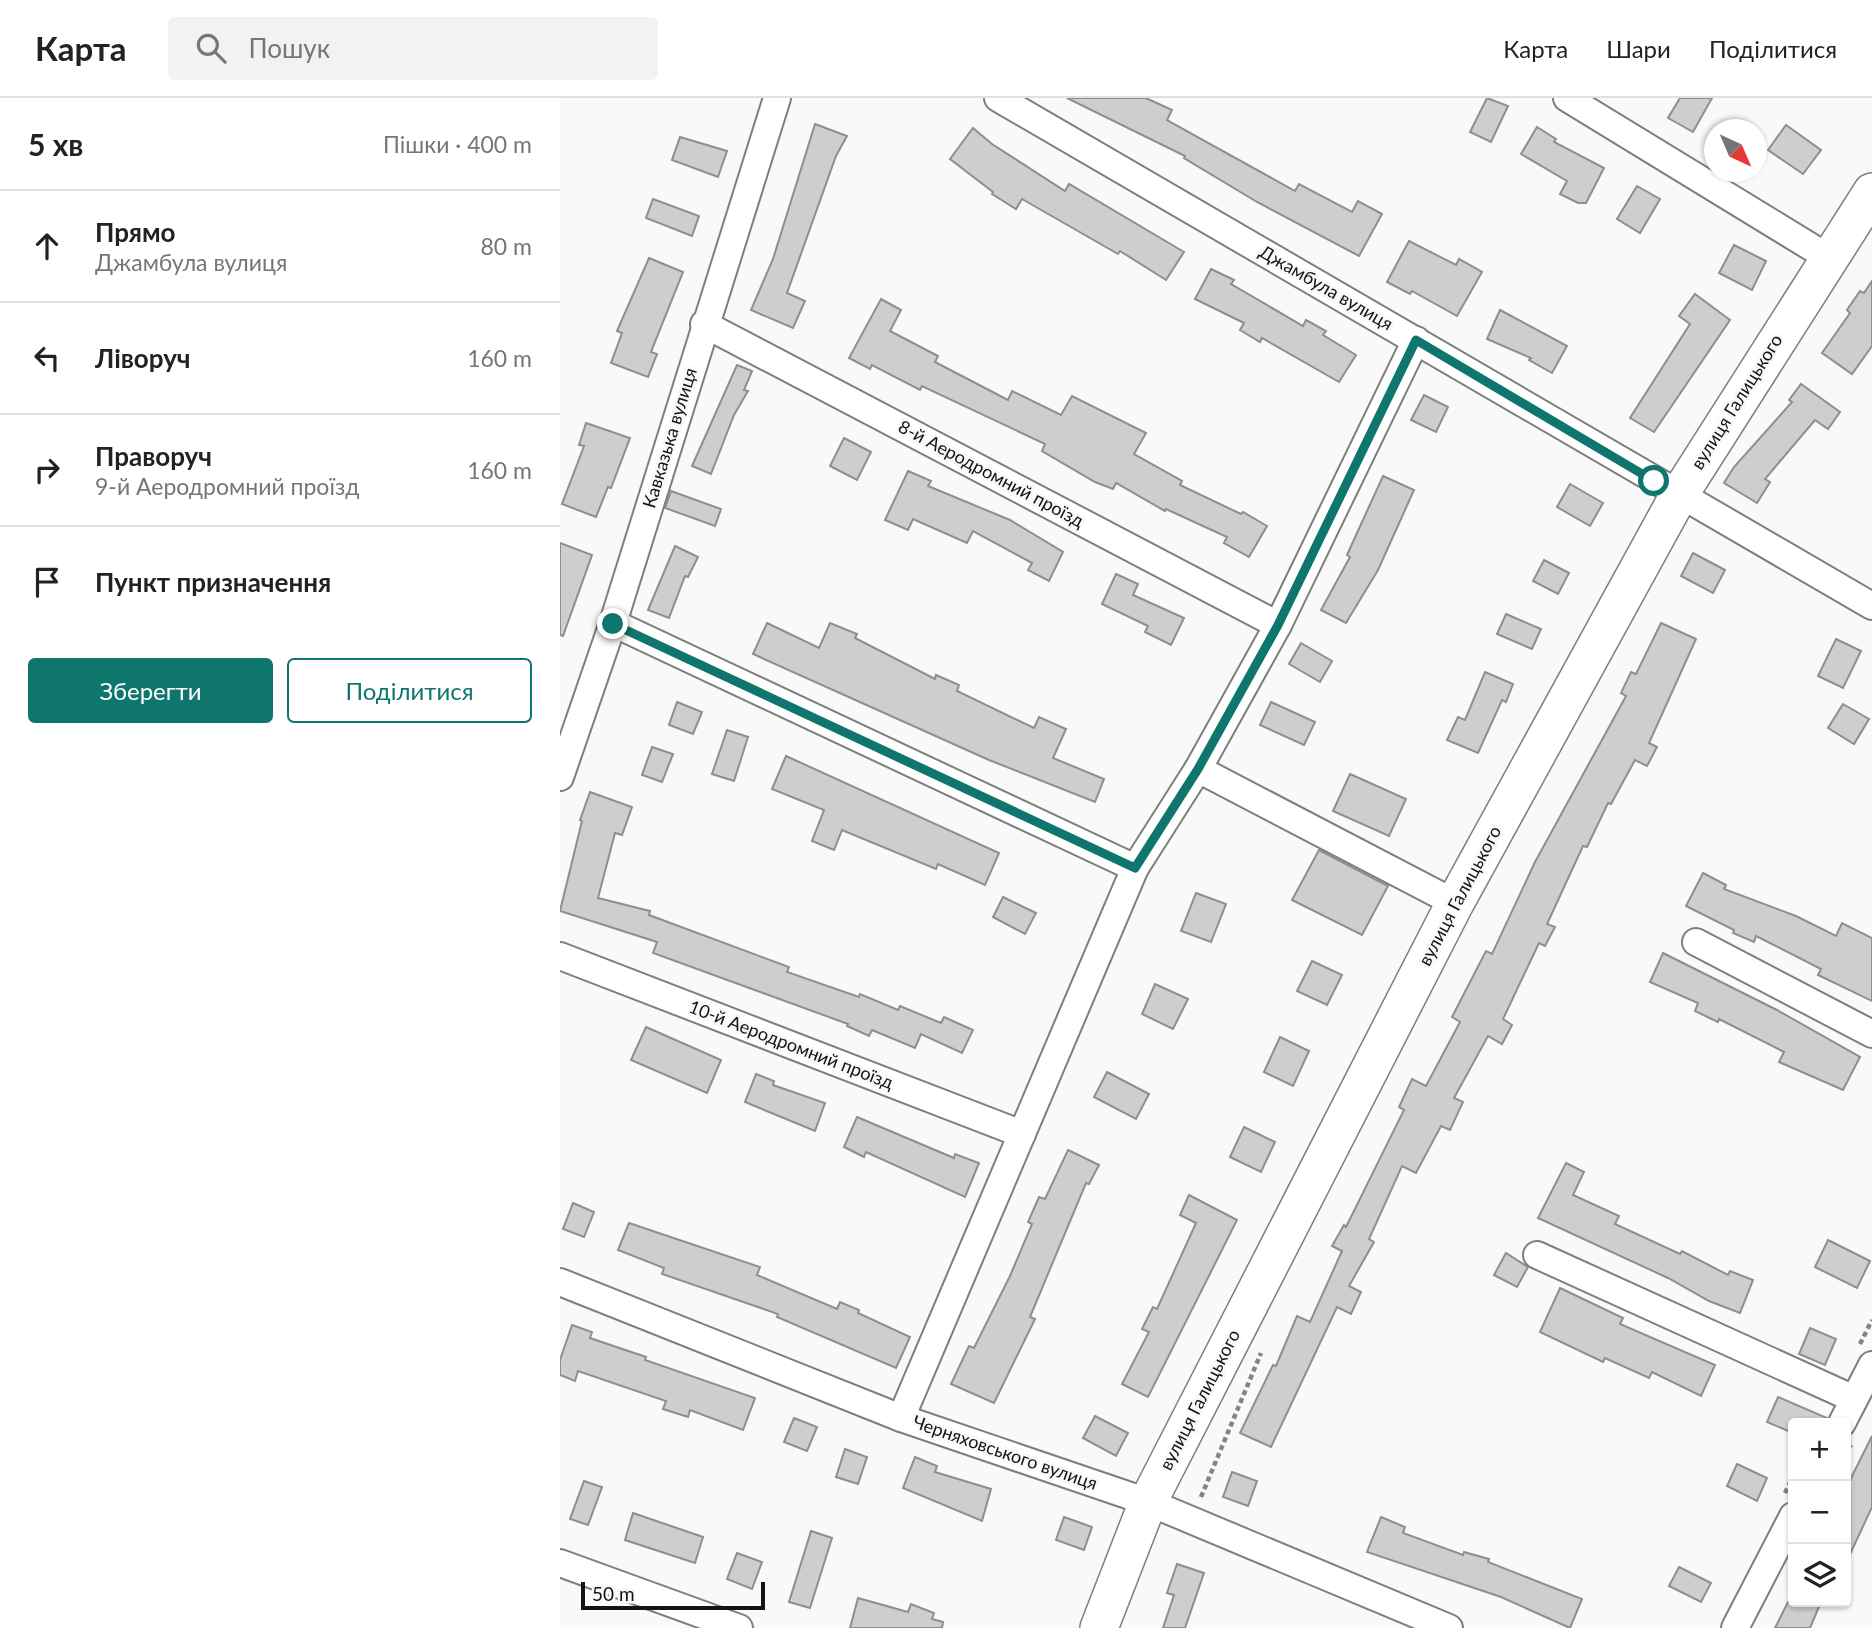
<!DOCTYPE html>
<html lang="uk">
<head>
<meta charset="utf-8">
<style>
	:root { --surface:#fff; --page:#f2f2f2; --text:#222; --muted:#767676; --line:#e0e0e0; --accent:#0f766e }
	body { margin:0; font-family:Lato,sans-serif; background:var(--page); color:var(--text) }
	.controls { position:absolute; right:21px; bottom:21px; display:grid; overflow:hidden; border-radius:7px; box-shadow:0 2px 5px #0004 }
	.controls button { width:63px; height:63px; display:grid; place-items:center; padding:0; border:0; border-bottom:2px solid var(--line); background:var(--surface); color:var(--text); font:35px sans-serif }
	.compass { position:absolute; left:1144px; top:21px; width:63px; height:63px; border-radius:50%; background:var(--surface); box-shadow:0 2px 5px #0004; rotate:136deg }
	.scale { position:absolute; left:21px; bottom:18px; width:184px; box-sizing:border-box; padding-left:7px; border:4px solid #131314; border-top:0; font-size:19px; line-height:24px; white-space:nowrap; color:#131314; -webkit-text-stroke:5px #f9f9fa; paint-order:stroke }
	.stop { position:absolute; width:21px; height:21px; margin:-16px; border:5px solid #0f766e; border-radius:50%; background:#fff }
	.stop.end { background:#0f766e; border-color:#fff; box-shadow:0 2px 7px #0008 }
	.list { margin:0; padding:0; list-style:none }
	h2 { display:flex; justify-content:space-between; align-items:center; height:91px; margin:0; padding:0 28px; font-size:30px }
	h2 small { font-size:23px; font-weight:400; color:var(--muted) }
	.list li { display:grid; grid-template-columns:46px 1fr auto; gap:21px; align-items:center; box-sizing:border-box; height:112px; padding:0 28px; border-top:2px solid var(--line) }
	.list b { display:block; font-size:26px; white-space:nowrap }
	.list p { margin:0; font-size:23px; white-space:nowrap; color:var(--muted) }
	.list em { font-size:23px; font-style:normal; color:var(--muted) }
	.actions { display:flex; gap:14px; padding:21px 28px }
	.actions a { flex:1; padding:16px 0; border:2px solid var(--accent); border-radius:7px; text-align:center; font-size:24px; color:var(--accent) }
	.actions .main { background:var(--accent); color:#fff }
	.icon { flex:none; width:38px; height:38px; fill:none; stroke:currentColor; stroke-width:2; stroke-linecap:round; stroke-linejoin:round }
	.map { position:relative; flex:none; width:1312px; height:1530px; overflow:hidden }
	header { display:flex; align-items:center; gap:42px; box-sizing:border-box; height:98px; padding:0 35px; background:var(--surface); border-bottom:2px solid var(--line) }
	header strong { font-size:33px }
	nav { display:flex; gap:38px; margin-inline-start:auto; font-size:24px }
	.search { width:490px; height:63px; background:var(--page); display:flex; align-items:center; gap:18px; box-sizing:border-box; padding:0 24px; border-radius:7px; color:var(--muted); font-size:26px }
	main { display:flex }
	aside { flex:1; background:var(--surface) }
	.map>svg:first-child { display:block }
	.building { fill:#cecdcf; stroke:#8f8e8f; stroke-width:2 }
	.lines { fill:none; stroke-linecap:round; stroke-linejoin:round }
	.street-casing { stroke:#7e7e7f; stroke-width:30 }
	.secondary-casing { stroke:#7e7e7f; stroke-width:40 }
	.path { stroke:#848485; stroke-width:4.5; stroke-dasharray:5 3.5; stroke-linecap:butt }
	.street { stroke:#fff; stroke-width:26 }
	.secondary { stroke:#fff; stroke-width:37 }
	.route { stroke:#0f766e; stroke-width:9 }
	.labels { text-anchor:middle; stroke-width:6; stroke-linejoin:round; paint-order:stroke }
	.street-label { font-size:18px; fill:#131314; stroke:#f9f9fa }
</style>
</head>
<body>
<header>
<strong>Карта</strong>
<div class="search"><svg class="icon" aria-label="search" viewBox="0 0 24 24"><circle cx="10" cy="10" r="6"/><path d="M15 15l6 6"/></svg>Пошук</div>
<nav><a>Карта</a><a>Шари</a><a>Поділитися</a></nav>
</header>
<main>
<aside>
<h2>5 хв<small>Пішки · 400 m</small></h2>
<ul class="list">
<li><svg class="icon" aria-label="ahead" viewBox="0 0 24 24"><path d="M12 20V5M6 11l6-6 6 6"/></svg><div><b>Прямо</b><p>Джамбула вулиця</p></div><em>80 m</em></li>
<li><svg class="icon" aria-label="left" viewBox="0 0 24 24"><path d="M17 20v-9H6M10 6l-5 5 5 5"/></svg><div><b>Ліворуч</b></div><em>160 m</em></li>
<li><svg class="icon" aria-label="right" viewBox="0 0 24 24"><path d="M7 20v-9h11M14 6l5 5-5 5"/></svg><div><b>Праворуч</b><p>9-й Аеродромний проїзд</p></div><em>160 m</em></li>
<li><svg class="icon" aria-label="arrive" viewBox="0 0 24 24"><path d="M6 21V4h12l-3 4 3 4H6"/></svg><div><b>Пункт призначення</b></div></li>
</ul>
<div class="actions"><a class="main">Зберегти</a><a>Поділитися</a></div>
</aside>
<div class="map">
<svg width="1312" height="1530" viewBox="0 0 1312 1530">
	<rect width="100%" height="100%" fill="#f9f9fa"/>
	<!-- building -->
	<g class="building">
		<polygon points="507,0 586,0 612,12 607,22 735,93 739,86 792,114 798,103 822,116 799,158 697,104 624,60 625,58"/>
		<polygon points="927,0 948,8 931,44 910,34"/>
		<polygon points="1120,0 1152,0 1133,34 1108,20"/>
		<polygon points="255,26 287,38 276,58 227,195 245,203 233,230 191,212 213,161"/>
		<polygon points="1226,27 1261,52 1243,76 1208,52"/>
		<polygon points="977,29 996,41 994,44 1044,70 1026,105 1018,105 1000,96 1007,83 961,56"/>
		<polygon points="413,30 432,46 505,93 509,86 624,154 606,182 560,153 558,156 462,101 456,111 432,96 433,94 390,61"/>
		<polygon points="120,39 167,53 158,79 112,62"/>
		<polygon points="1077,88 1100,101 1080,135 1057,121"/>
		<polygon points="93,101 139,118 132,138 86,120"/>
		<polygon points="849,143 896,167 899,161 922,174 897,218 852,193 850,196 827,184"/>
		<polygon points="1174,147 1206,163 1192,192 1159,175"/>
		<polygon points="89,160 123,174 91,254 97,256 88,279 51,265 62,235 57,233"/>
		<polygon points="651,171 674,182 671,186 743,228 746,222 766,233 763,237 796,257 779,284 702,240 700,244 680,232 684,225 635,201"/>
		<polygon points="1312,183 1312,248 1292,276 1262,255 1290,215 1287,212 1300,193 1304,195"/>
		<polygon points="1135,196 1170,222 1094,334 1070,320 1130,226 1119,218"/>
		<polygon points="321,201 341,212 330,233 378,258 375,264 448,302 452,293 501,317 512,298 586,335 574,356 622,383 620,387 681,416 683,414 707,428 689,459 664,445 667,439 606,411 605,413 556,385 553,391 535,384 482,353 485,346 362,288 360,292 312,267 310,271 289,260"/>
		<polygon points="940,212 1007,248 992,275 969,262 971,260 927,241"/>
		<polygon points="177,267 192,273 184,292 188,293 174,317 151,376 132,368"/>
		<polygon points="1241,286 1280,314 1268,331 1255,322 1205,381 1210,384 1197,405 1164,385 1174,369 1232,304 1229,302"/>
		<polygon points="864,297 888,309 876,334 851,322"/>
		<polygon points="26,325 70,340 51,390 48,389 36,419 2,406 24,348 19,347"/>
		<polygon points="284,340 311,354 297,382 270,368"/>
		<polygon points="348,373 371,383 368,388 450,422 503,454 489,483 468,472 472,465 413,433 407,445 353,421 348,432 325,422"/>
		<polygon points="823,378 854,392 818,472 786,525 761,512 790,459 787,457"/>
		<polygon points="1010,386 1043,405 1030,428 997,409"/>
		<polygon points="111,393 161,411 155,428 105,410"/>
		<polygon points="0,445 32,457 3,538 0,537"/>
		<polygon points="115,448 138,459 128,479 125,478 109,520 88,512"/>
		<polygon points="1133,455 1165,472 1153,495 1121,478"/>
		<polygon points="984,462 1009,475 998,496 973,483"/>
		<polygon points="556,476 578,486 573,497 624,520 611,547 585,534 588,528 542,506"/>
		<polygon points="946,516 981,531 972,551 937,536"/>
		<polygon points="207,525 259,550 270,525 297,536 295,540 375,581 376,577 399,587 397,593 474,630 479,619 506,631 493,660 544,681 535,704 429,662 193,556"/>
		<polygon points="1101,525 1136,541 1089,645 1097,649 1087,668 1075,662 1051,706 1048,705 1027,749 1023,748 987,826 995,829 985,848 979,845 943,921 952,927 942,946 928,938 894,1000 903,1004 890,1032 881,1028 856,1075 842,1068 809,1141 814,1144 789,1188 801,1194 791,1216 777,1209 711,1349 680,1335 713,1267 716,1268 737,1218 750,1224 782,1153 772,1148 784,1127 786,1129 844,1012 839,1009 852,981 866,988 900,924 892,919 926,853 932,856 975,764 1066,598 1061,595 1071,574 1076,576"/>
		<polygon points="1276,541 1301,553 1283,590 1258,578"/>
		<polygon points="741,545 772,563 760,584 729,566"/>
		<polygon points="925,574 953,586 946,604 942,602 918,655 887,642 898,619 905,622"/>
		<polygon points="117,604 142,614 133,636 109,627"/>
		<polygon points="711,604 755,624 744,647 700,627"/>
		<polygon points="1283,606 1309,621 1294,646 1268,630"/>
		<polygon points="167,632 188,639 174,683 152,676"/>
		<polygon points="92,649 113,656 102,684 82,677"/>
		<polygon points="226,658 439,755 425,787 378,766 376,771 282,732 274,752 252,743 264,712 212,691"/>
		<polygon points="790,676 846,701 829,738 773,713"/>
		<polygon points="30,694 72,709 62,737 55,735 38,800 90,813 89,817 229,869 227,874 299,899 300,896 338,912 340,908 381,925 384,919 413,932 402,955 361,936 355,950 312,932 309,938 287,928 288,926 93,855 97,844 0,813 22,723 20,722"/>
		<polygon points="759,752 828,788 802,837 732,802"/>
		<polygon points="1143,775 1166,787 1164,791 1236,818 1276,838 1282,825 1312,840 1312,903 1258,877 1261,871 1196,838 1194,844 1173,835 1174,832 1126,808"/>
		<polygon points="636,795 666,806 651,844 621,833"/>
		<polygon points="443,799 476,815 465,836 433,819"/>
		<polygon points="1103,855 1217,912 1300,959 1283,992 1219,964 1224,954 1159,921 1158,924 1135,913 1138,905 1090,884"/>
		<polygon points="752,863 782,877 767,907 737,893"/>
		<polygon points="595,886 628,901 613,931 582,916"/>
		<polygon points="86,929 161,962 147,995 71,962"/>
		<polygon points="720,939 749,953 733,988 704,974"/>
		<polygon points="547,974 589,996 576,1021 534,999"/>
		<polygon points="196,976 214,983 213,987 265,1005 255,1033 185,1004"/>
		<polygon points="297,1019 394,1060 395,1056 419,1065 405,1099 306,1054 304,1059 284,1049"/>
		<polygon points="684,1029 715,1044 701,1074 670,1059"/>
		<polygon points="508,1052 539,1067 529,1086 526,1085 470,1219 475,1221 434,1305 391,1286 409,1248 414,1250 450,1178 472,1126 468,1124 479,1099 485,1101"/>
		<polygon points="1006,1065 1024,1074 1013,1097 1059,1118 1055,1126 1120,1156 1122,1153 1168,1177 1170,1173 1193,1182 1180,1215 1149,1203 1108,1180 978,1120"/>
		<polygon points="629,1097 677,1122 588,1299 562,1286 589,1234 582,1231 593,1209 597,1211 636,1125 620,1117"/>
		<polygon points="13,1105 34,1114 24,1139 3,1131"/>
		<polygon points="69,1125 200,1169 197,1177 277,1211 280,1204 299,1212 298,1215 350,1239 336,1270 217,1219 218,1216 102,1176 104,1170 58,1152"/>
		<polygon points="1268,1142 1310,1163 1297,1190 1255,1169"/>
		<polygon points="946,1155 968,1169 957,1189 934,1177"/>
		<polygon points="1000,1190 1063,1220 1060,1226 1155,1267 1141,1298 1092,1274 1089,1280 1045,1260 1043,1264 980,1234"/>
		<polygon points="12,1227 32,1234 30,1240 86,1259 85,1262 195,1300 183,1332 130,1312 128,1319 103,1311 106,1303 18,1273 15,1283 0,1277 0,1262"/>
		<polygon points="1250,1230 1276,1241 1265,1267 1239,1256"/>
		<polygon points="1218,1299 1267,1320 1266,1325 1233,1325 1233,1335 1207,1324"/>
		<polygon points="535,1318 568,1335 556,1358 523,1340"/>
		<polygon points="234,1320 257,1329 247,1353 224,1344"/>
		<polygon points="1312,1338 1312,1409 1286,1465 1286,1390"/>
		<polygon points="285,1351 307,1359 298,1386 276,1379"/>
		<polygon points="355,1359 377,1368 375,1374 431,1391 422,1423 343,1390"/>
		<polygon points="1177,1366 1207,1380 1197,1403 1167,1388"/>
		<polygon points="672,1374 697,1383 688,1408 663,1399"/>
		<polygon points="24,1383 42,1389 28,1427 10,1421"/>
		<polygon points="73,1415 143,1439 135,1465 65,1442"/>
		<polygon points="504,1419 532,1429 524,1452 496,1442"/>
		<polygon points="821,1419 845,1429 843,1435 903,1457 904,1454 929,1461 928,1464 1022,1501 1010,1530 941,1499 807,1454"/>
		<polygon points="251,1433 272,1440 250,1510 229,1504"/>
		<polygon points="177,1455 202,1464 192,1491 167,1481"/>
		<polygon points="617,1466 644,1475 625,1530 603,1530 614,1497 607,1495"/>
		<polygon points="1119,1469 1151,1485 1141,1504 1109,1488"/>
		<polygon points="298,1500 348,1514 351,1506 374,1515 372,1521 383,1524 382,1530 290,1530"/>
		<polygon points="1228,1504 1261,1504 1250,1530 1215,1530"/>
	</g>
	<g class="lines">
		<!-- street casing -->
		<g class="street-casing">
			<g id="street">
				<polyline points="438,0 1312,508"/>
				<polyline points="1007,0 1269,160"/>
				<polyline points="144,226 718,527"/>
				<polyline points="53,525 575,770"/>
				<polyline points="638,671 895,805"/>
				<polyline points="0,679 53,525 217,0"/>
				<polyline points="1136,844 1312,936"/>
				<polyline points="0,858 462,1036"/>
				<polyline points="977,1157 1294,1301"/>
				<polyline points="0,1184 341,1320 588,1404 889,1530"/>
				<polyline points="341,1320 575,770 638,671 718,527 856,242"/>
				<polyline points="1282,1325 1312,1267"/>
				<polyline points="0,1465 179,1530"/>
				<polyline points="1175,1530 1233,1418"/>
			</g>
		</g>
		<!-- secondary casing -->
		<g class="secondary-casing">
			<polyline id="secondary" points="539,1530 588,1404 895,805 1119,397 1312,94"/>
		</g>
		<!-- path -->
		<g class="path">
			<polyline points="1300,1246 1312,1222"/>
			<polyline points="1286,1356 1291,1347"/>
			<polyline points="1225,1395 1233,1378"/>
			<polyline points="641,1399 701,1255"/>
		</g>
		<!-- street -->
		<use href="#street" class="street"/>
		<!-- secondary -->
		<use href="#secondary" class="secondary"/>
	</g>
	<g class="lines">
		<!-- route -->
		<polyline class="route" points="53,526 575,770 638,671 718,527 856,242 1094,383"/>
	</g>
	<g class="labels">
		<!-- street labels -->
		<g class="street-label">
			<text transform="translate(766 190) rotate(30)" y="6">Джамбула вулиця</text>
			<text transform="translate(1177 304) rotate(-58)" y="6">вулиця Галицького</text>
			<text transform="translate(110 340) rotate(-73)" y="6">Кавказька вулиця</text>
			<text transform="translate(431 376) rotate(28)" y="6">8-й Аеродромний проїзд</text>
			<text transform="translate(900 798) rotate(-62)" y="6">вулиця Галицького</text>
			<text transform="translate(231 947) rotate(21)" y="6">10-й Аеродромний проїзд</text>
			<text transform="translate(640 1302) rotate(-63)" y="6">вулиця Галицького</text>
			<text transform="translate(445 1355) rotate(19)" y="6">Черняховського вулиця</text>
		</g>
	</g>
</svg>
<div class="controls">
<button>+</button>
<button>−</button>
<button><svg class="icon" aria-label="layers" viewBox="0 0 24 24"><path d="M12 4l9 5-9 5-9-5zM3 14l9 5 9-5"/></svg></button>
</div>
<svg class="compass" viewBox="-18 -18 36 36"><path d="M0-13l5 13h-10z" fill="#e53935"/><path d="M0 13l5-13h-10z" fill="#767676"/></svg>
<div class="scale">50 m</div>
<div class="stop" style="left:1094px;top:383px"></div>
<div class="stop end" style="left:53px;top:526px"></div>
</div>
</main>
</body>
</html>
